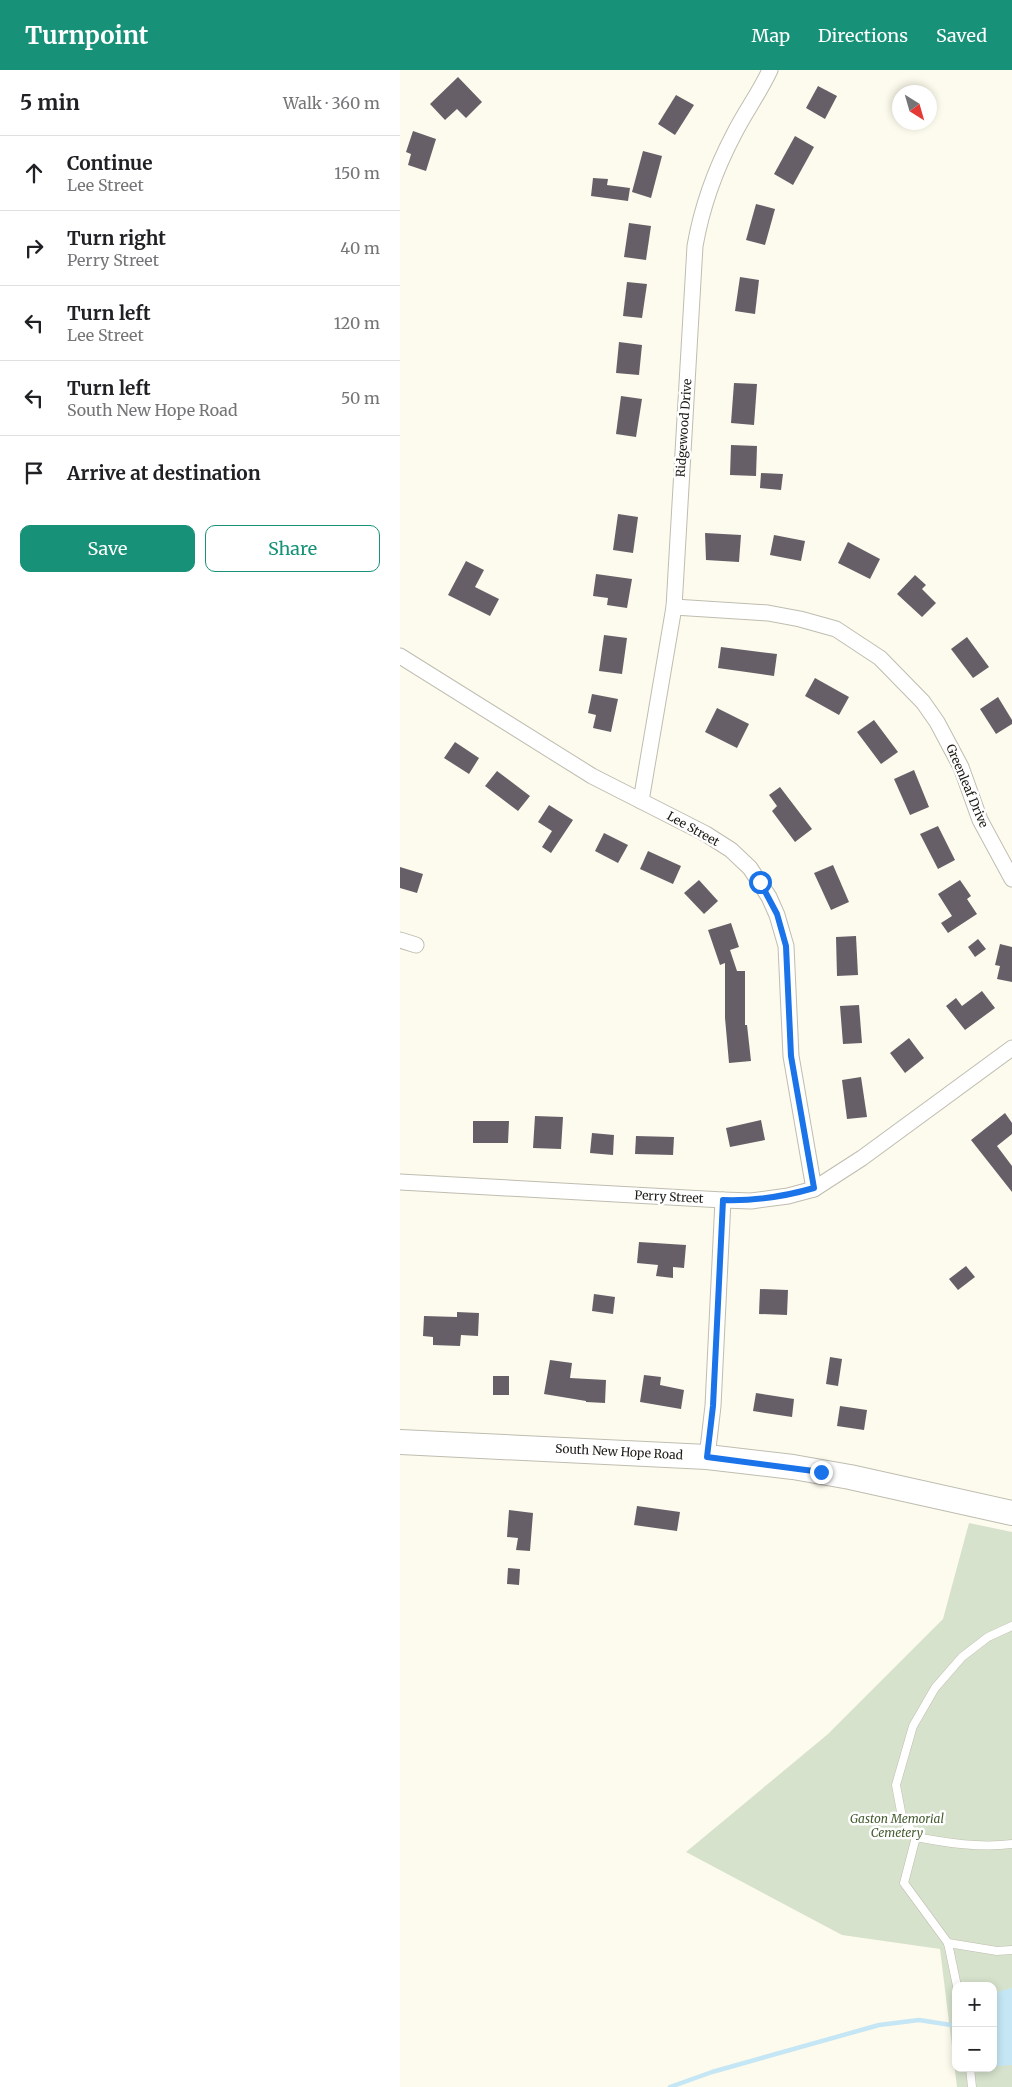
<!DOCTYPE html>
<html lang="en">
<head>
<meta charset="utf-8">
<style>
	:root { --surface:#fff; --page:#f2f2f2; --text:#202124; --muted:#757577; --line:#e0e0e0; --accent:#179278 }
	body { margin:0; font-family:Merriweather,serif; background:var(--page); color:var(--text) }
	.controls { position:absolute; right:15px; bottom:15px; display:grid; overflow:hidden; border-radius:10px; box-shadow:0 2px 8px #0003 }
	.controls button { width:45px; height:45px; display:grid; place-items:center; padding:0; border:0; border-bottom:1px solid var(--line); background:var(--surface); color:var(--text); font:25px sans-serif }
	.compass { position:absolute; left:492px; top:15px; width:45px; height:45px; border-radius:50%; background:var(--surface); box-shadow:0 2px 8px #0003; rotate:143deg }
	.stop { position:absolute; width:15px; height:15px; margin:-11px; border:4px solid #1a73e8; border-radius:50%; background:#fff }
	.stop.end { background:#1a73e8; border-color:#fff; box-shadow:0 1px 5px #0008 }
	.list { margin:0; padding:0; list-style:none }
	h2 { display:flex; justify-content:space-between; align-items:center; height:65px; margin:0; padding:0 20px; font-size:21px }
	h2 small { font-size:16px; font-weight:400; color:var(--muted) }
	.list li { display:grid; grid-template-columns:32px 1fr auto; gap:15px; align-items:center; box-sizing:border-box; height:75px; padding:0 20px; border-top:1px solid var(--line) }
	.list b { display:block; font-size:19px; white-space:nowrap }
	.list p { margin:0; font-size:16px; white-space:nowrap; color:var(--muted) }
	.list em { font-size:16px; font-style:normal; color:var(--muted) }
	.actions { display:flex; gap:10px; padding:15px 20px }
	.actions a { flex:1; padding:11px 0; border:1px solid var(--accent); border-radius:10px; text-align:center; font-size:18px; color:var(--accent) }
	.actions .main { background:var(--accent); color:#fff }
	.icon { flex:none; width:28px; height:28px; fill:none; stroke:currentColor; stroke-width:2; stroke-linecap:round; stroke-linejoin:round }
	.map { position:relative; flex:none; width:612px; height:2017px; overflow:hidden }
	header { display:flex; align-items:center; gap:30px; box-sizing:border-box; height:70px; padding:0 25px; background:var(--accent); color:#fff }
	header strong { font-size:24px }
	nav { display:flex; gap:28px; margin-inline-start:auto; font-size:18px }
	main { display:flex }
	aside { flex:1; background:var(--surface) }
	.map>svg:first-child { display:block }
	.green { fill:#d6e2cc; fill-rule:evenodd }
	.water { fill:#c5e6f4 }
	.lines { fill:none; stroke-linecap:round; stroke-linejoin:round }
	.stream { stroke:#c5e6f4; stroke-width:4.5 }
	.building { fill:#665f68 }
	.lane-casing { stroke:#bfbdb0; stroke-width:9 }
	.street-casing { stroke:#bfbdb0; stroke-width:17 }
	.primary-casing { stroke:#bfbdb0; stroke-width:26 }
	.lane { stroke:#fff; stroke-width:8 }
	.street { stroke:#fff; stroke-width:15 }
	.primary { stroke:#fff; stroke-width:24 }
	.route { stroke:#1a73e8; stroke-width:6 }
	.labels { text-anchor:middle; stroke-width:5; stroke-linejoin:round; paint-order:stroke }
	.street-label { font-size:12px; fill:#1b1a15; stroke:#fff }
	.park-label { font-size:12px; font-style:italic; fill:#475d32; stroke:#fff }
</style>
</head>
<body>
<header>
<strong>Turnpoint</strong>
<nav><a>Map</a><a>Directions</a><a>Saved</a></nav>
</header>
<main>
<aside>
<h2>5 min<small>Walk · 360 m</small></h2>
<ul class="list">
<li><svg class="icon" aria-label="ahead" viewBox="0 0 24 24"><path d="M12 20V5M6 11l6-6 6 6"/></svg><div><b>Continue</b><p>Lee Street</p></div><em>150 m</em></li>
<li><svg class="icon" aria-label="right" viewBox="0 0 24 24"><path d="M7 20v-9h11M14 6l5 5-5 5"/></svg><div><b>Turn right</b><p>Perry Street</p></div><em>40 m</em></li>
<li><svg class="icon" aria-label="left" viewBox="0 0 24 24"><path d="M17 20v-9H6M10 6l-5 5 5 5"/></svg><div><b>Turn left</b><p>Lee Street</p></div><em>120 m</em></li>
<li><svg class="icon" aria-label="left" viewBox="0 0 24 24"><path d="M17 20v-9H6M10 6l-5 5 5 5"/></svg><div><b>Turn left</b><p>South New Hope Road</p></div><em>50 m</em></li>
<li><svg class="icon" aria-label="arrive" viewBox="0 0 24 24"><path d="M6 21V4h12l-3 4 3 4H6"/></svg><div><b>Arrive at destination</b></div></li>
</ul>
<div class="actions"><a class="main">Save</a><a>Share</a></div>
</aside>
<div class="map">
<svg width="612" height="2017" viewBox="0 0 612 2017">
	<rect width="100%" height="100%" fill="#fdfbed"/>
	<!-- green -->
	<path class="green" d="M 569,1453 L 612,1462 L 612,2017 L 557,2017 L 540,1879 L 442,1865 L 286,1782 L 428,1664 L 543,1549 ZM 556,1916 L 593,1916 L 593,1998 L 556,1998 Z"/>
	<!-- water -->
	<polygon class="water" points="612,1918 612,1995 597,1996 593,1993 593,1923"/>
	<g class="lines">
		<!-- stream -->
		<polyline class="stream" points="270,2017 312,2002 479,1955 519,1950 551,1955"/>
	</g>
	<!-- building -->
	<g class="building">
		<polygon points="58,7 82,32 66,48 57,39 45,50 30,34"/>
		<polygon points="418,16 437,26 425,49 406,38"/>
		<polygon points="276,25 294,35 275,65 258,54"/>
		<polygon points="13,61 36,69 26,101 8,95 11,84 6,82"/>
		<polygon points="395,66 414,77 393,115 374,104"/>
		<polygon points="243,81 262,86 251,128 232,122"/>
		<polygon points="193,108 208,109 207,115 230,118 228,131 191,126"/>
		<polygon points="356,134 375,139 365,175 346,170"/>
		<polygon points="229,153 251,156 246,190 224,187"/>
		<polygon points="340,207 359,210 355,244 335,241"/>
		<polygon points="227,212 247,214 242,248 223,246"/>
		<polygon points="219,272 242,275 239,305 216,303"/>
		<polygon points="334,313 357,314 354,355 331,353"/>
		<polygon points="221,326 242,329 236,367 216,364"/>
		<polygon points="331,375 357,376 356,406 330,405"/>
		<polygon points="361,403 383,404 381,420 360,418"/>
		<polygon points="218,444 238,447 233,483 213,480"/>
		<polygon points="305,463 341,465 339,492 306,490"/>
		<polygon points="374,465 405,471 401,491 370,485"/>
		<polygon points="448,472 480,489 470,509 438,493"/>
		<polygon points="66,491 84,500 75,517 99,529 90,546 48,525"/>
		<polygon points="196,504 232,509 227,538 207,535 208,528 193,526"/>
		<polygon points="515,505 526,515 522,519 536,533 522,547 497,524"/>
		<polygon points="204,565 227,568 222,604 199,601"/>
		<polygon points="567,567 589,597 573,608 551,579"/>
		<polygon points="321,577 377,584 374,606 318,598"/>
		<polygon points="415,608 449,627 439,645 405,626"/>
		<polygon points="192,624 218,629 211,662 193,658 196,645 188,643"/>
		<polygon points="598,627 612,650 612,654 596,664 580,639"/>
		<polygon points="317,638 349,654 337,678 305,662"/>
		<polygon points="474,650 498,682 481,694 457,662"/>
		<polygon points="55,672 79,688 69,704 44,688"/>
		<polygon points="514,700 529,737 510,745 494,709"/>
		<polygon points="97,701 130,726 118,741 85,716"/>
		<polygon points="380,717 412,759 395,772 372,741 377,736 369,725"/>
		<polygon points="149,735 173,750 151,783 142,777 152,761 138,752"/>
		<polygon points="538,756 555,790 538,799 520,764"/>
		<polygon points="204,763 228,775 218,793 195,781"/>
		<polygon points="248,781 281,796 273,814 240,799"/>
		<polygon points="433,795 449,832 431,840 414,803"/>
		<polygon points="0,797 23,804 17,823 0,818"/>
		<polygon points="299,810 318,831 304,844 284,823"/>
		<polygon points="560,810 571,826 567,829 577,844 548,863 541,853 552,846 538,824"/>
		<polygon points="331,853 339,877 330,880 337,901 345,901 345,955 347,955 351,991 329,993 325,948 325,893 320,895 308,860"/>
		<polygon points="456,866 458,905 437,906 436,867"/>
		<polygon points="578,869 586,879 575,887 568,877"/>
		<polygon points="600,874 612,877 612,912 597,909 600,896 595,895"/>
		<polygon points="582,921 595,938 565,960 546,936 556,928 562,936"/>
		<polygon points="459,935 462,973 443,974 440,936"/>
		<polygon points="509,968 524,988 505,1003 490,983"/>
		<polygon points="461,1007 467,1047 447,1049 442,1010"/>
		<polygon points="605,1043 612,1053 612,1064 597,1076 612,1096 612,1122 571,1070"/>
		<polygon points="135,1046 163,1047 161,1079 133,1078"/>
		<polygon points="361,1050 365,1070 330,1077 326,1058"/>
		<polygon points="73,1051 109,1051 108,1073 73,1073"/>
		<polygon points="192,1063 214,1065 213,1085 190,1083"/>
		<polygon points="236,1066 274,1067 273,1085 235,1084"/>
		<polygon points="239,1172 286,1175 284,1198 273,1197 273,1208 256,1206 258,1195 237,1193"/>
		<polygon points="566,1196 575,1207 558,1220 549,1209"/>
		<polygon points="360,1219 388,1220 387,1245 359,1244"/>
		<polygon points="194,1224 215,1227 213,1244 192,1241"/>
		<polygon points="57,1242 79,1243 78,1266 61,1265 60,1276 33,1275 33,1267 23,1266 24,1246 57,1247"/>
		<polygon points="430,1287 442,1289 438,1316 426,1314"/>
		<polygon points="150,1290 172,1293 170,1308 206,1310 205,1333 186,1332 186,1331 144,1324"/>
		<polygon points="244,1305 261,1307 260,1315 284,1320 281,1339 240,1332"/>
		<rect x="93" y="1306" width="16" height="19"/>
		<polygon points="356,1323 394,1329 392,1347 353,1341"/>
		<polygon points="440,1336 467,1340 464,1360 437,1356"/>
		<polygon points="237,1436 280,1442 277,1461 234,1455"/>
		<polygon points="109,1440 133,1443 130,1481 116,1480 118,1468 107,1467"/>
		<polygon points="108,1498 120,1499 119,1515 107,1514"/>
	</g>
	<g class="lines">
		<!-- lane casing -->
		<g class="lane-casing">
			<g id="lane">
				<path d="M 516,1767 C 547,1773 580,1778 612,1774"/>
				<polyline points="548,1873 597,1881 612,1880"/>
				<polyline points="557,1916 548,1873 504,1813 516,1767 502,1747 496,1715 513,1656 535,1618 562,1587 588,1567 612,1556"/>
				<polyline points="570,1998 572,2017"/>
			</g>
		</g>
		<!-- street casing -->
		<g class="street-casing">
			<g id="street">
				<polyline points="274,537 368,543 400,549 436,559 480,588 523,632 537,652 561,697 580,750 612,809"/>
				<polyline points="0,586 192,706 306,764 331,780 350,798 369,827 377,845 386,876 391,986 414,1119"/>
				<path d="M 241,731 L 274,537 L 295,176 C 302,136 315,100 334,64 C 345,42 360,22 370,0"/>
				<polyline points="0,870 16,875"/>
				<polyline points="0,1112 323,1130 351,1131 388,1126 414,1119 462,1088 612,978"/>
				<polyline points="307,1387 313,1336 323,1130"/>
			</g>
		</g>
		<!-- primary casing -->
		<g class="primary-casing">
			<polyline id="primary" points="0,1372 307,1387 393,1397 450,1407 612,1443"/>
		</g>
		<!-- lane -->
		<use href="#lane" class="lane"/>
		<!-- street -->
		<use href="#street" class="street"/>
		<!-- primary -->
		<use href="#primary" class="primary"/>
	</g>
	<g class="lines">
		<!-- route -->
		<path class="route" d="M 360,812 L 377,844 L 386,876 L 391,986 L 414,1118 C 383,1127 355,1131 323,1130 L 313,1336 L 307,1387 L 421,1402"/>
	</g>
	<g class="labels">
		<!-- street labels -->
		<g class="street-label">
			<text transform="translate(284 358) rotate(-86)" y="4">Ridgewood Drive</text>
			<text transform="translate(567 716) rotate(67)" y="4">Greenleaf Drive</text>
			<text transform="translate(293 759) rotate(29)" y="4">Lee Street</text>
			<text transform="translate(269 1127) rotate(3)" y="4">Perry Street</text>
			<text transform="translate(219 1382) rotate(3)" y="4">South New Hope Road</text>
		</g>
		<!-- park labels -->
		<g class="park-label">
			<text x="497" y="1753">Gaston Memorial<tspan x="497" dy="14">Cemetery</tspan></text>
		</g>
	</g>
</svg>
<div class="controls">
<button>+</button>
<button>−</button>
</div>
<svg class="compass" viewBox="-18 -18 36 36"><path d="M0-13l5 13h-10z" fill="#e53935"/><path d="M0 13l5-13h-10z" fill="#757577"/></svg>
<div class="stop" style="left:360px;top:812px"></div>
<div class="stop end" style="left:421px;top:1402px"></div>
</div>
</main>
</body>
</html>
